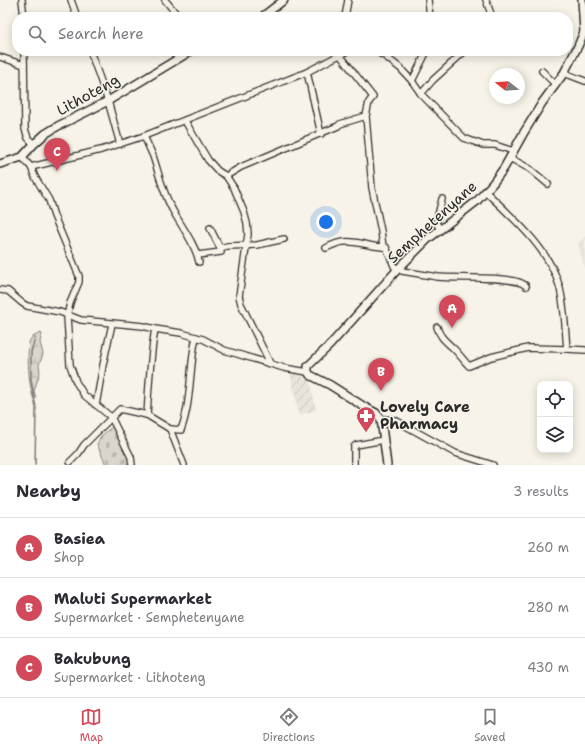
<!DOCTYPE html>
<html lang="en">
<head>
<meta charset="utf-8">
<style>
	:root { --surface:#fff; --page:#f7f7f7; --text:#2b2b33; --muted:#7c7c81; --line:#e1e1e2; --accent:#d1495b }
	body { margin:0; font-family:"Shantell Sans",sans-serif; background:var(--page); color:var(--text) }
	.controls { position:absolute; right:12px; bottom:12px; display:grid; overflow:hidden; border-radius:8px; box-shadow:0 2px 10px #0003 }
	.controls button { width:36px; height:36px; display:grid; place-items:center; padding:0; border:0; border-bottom:1px solid var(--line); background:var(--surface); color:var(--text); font:20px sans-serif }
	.compass { position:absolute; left:489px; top:68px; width:36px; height:36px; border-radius:50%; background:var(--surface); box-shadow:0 2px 10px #0003; rotate:287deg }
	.you { position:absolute; left:326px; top:222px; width:14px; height:14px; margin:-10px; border:3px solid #fff; border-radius:50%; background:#1a73e8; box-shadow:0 0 0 6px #1a73e833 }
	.badge { display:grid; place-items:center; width:26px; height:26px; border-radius:50%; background:var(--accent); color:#fff; font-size:13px; font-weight:700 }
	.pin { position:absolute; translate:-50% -33px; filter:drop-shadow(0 1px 2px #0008) }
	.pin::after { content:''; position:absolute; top:21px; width:14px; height:12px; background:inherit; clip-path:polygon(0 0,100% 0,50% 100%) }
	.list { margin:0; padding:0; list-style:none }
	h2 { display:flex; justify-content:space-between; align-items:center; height:52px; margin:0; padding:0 16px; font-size:17px }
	h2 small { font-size:13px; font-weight:400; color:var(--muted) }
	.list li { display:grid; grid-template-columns:26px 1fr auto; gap:12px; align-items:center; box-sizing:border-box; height:60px; padding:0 16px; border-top:1px solid var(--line) }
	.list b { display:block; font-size:15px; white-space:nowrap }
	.list p { margin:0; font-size:13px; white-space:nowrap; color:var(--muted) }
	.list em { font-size:13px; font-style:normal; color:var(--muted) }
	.icon { flex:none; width:22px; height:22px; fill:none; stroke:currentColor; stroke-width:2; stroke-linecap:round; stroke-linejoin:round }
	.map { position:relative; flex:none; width:585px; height:465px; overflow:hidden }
	.search { position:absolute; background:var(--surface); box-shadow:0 2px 10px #0003; left:12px; right:12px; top:12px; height:44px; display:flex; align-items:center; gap:10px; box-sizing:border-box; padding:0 14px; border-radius:16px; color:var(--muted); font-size:15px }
	.sheet { height:232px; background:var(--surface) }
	nav { display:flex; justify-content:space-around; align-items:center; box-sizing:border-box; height:56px; border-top:1px solid var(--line); background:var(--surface); font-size:11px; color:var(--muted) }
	nav a { display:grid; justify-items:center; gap:2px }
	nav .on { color:var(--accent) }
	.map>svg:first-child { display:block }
	.built { fill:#e8e4da }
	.industrial { fill:url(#industrial-furrows) }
	.wetland { fill:url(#wetland-marsh); stroke:#82807c }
	.cemetery { fill:url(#cemetery-stones); stroke:#82807c }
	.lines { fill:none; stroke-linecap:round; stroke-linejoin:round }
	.stream { stroke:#7a7874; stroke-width:1.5 }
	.minor-casing { stroke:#2b2b2b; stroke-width:8 }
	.major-casing { stroke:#2b2b2b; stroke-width:10 }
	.minor { stroke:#f7f3e8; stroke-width:5.5 }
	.major { stroke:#f7f3e8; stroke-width:7 }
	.labels { text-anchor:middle; stroke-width:3; stroke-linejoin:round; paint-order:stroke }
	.street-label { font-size:15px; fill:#2b2b2b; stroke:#f7f3e8 }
	.poi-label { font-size:15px; font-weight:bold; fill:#2b2b2b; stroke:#f7f3e8; text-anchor:start }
</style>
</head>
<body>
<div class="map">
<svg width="585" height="465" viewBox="0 0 585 465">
	<defs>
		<pattern id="industrial-furrows" width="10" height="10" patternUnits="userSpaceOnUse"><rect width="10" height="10" fill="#e8e4da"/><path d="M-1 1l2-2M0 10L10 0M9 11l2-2" fill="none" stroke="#c7c4bb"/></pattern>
		<pattern id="wetland-marsh" width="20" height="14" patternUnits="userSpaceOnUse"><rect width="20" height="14" fill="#dad6cc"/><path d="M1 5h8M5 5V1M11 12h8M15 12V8" fill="none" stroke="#bbb8af"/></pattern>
		<pattern id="cemetery-stones" width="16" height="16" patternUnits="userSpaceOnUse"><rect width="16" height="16" fill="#dad6cc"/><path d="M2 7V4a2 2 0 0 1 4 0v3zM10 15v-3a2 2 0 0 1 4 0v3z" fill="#bbb8af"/></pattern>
	</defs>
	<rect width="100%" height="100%" fill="#f7f3e8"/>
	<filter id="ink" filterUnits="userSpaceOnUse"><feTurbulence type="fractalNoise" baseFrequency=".025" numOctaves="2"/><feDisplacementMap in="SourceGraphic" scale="8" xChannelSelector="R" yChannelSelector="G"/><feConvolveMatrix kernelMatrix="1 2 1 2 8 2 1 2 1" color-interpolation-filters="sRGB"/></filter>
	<g filter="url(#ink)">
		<!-- built -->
		<polygon class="built" points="585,236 585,269 578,244"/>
		<!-- industrial -->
		<polygon class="industrial" points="290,372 299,373 306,379 310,380 316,410 299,415"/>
		<!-- wetland -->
		<path class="wetland" d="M 41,333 L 42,334 L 40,342 L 43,354 L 39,365 L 40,372 L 34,391 L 36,398 L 34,399 C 29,391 26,348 30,340 C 32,336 37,335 41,333 Z"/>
		<!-- cemetery -->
		<polygon class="cemetery" points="113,426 131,462 128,465 106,465 97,444 101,436"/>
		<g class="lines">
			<!-- stream -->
			<polyline class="stream" points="35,338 31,352 31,380 36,408 35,465"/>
			<!-- minor casing -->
			<g class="minor-casing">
				<g id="minor">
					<polyline points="22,0 24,17"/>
					<polyline points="71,0 77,17"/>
					<polyline points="165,0 179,17"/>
					<polyline points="428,0 430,17"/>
					<polyline points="486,0 492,17"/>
					<polyline points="345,17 348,0"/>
					<polyline points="24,51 25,129 28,138 34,144"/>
					<polyline points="90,51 108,101 120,144"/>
					<polyline points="376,51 386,57 400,68 412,81 421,94 464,138 483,145 495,145 513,151"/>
					<polyline points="0,57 24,65"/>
					<polyline points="542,71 556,85"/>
					<polyline points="307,72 321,134"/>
					<polyline points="564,73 585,81"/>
					<polyline points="412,81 427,51"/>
					<polyline points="421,94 433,80 465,51"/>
					<polyline points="366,116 372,188 381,231 383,247"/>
					<polyline points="185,121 208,160 218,171 226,176 234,188 244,212 247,223 248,234 239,296 241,304 270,363"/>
					<path d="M 144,136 C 147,143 150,149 153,156 C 159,174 163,193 172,209 C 181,226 195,243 199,262"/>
					<polyline points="22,157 31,167 101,150 144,136 307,72 347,51"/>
					<polyline points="510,158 530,169 548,184"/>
					<polyline points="31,167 35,177 49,200 54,216 79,276 79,282 70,303 67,316 70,365 76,382 84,395 111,417 131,457 132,465"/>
					<polyline points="226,176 241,167 338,126 340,124 366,116 369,102 373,97 340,55"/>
					<path d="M 486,192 C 512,217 549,249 559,285 C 565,305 565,329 567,349 L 585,350"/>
					<polyline points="440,229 436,223 442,199"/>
					<polyline points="220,248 227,246 257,245 284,239"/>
					<path d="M 326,248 C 332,245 338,242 344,242 C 358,240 372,248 386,247 L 394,266 L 397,270"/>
					<polyline points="198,255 221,252 220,248 210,228"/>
					<path d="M 399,268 L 402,271 C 414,273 426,275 438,277 C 455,279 517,275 526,286"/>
					<polyline points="0,290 8,291 22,303 27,306 60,312 81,320 143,326 155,329 181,333 203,339 224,350 284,368 308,372"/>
					<path d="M 437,327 C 440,338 447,342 454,349 C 460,355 464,361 469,366 L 491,357 L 528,348 L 567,349"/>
					<polyline points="96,405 103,365 112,324"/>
					<path d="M 147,415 C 149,386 150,358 155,329"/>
					<polyline points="381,419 395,420 455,453 493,465"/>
					<path d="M 170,429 L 181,430 C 192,401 189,367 196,337"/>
					<polyline points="70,462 78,454 84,445 120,409 147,415 170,429 184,465"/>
					<polyline points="354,465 354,447 356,445 384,440"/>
				</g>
			</g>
			<!-- major casing -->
			<g class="major-casing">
				<g id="major">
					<polyline points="262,17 284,0"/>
					<polyline points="0,164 22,157 34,144 45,134 58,126 108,101 191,51"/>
					<polyline points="387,465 381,419 376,413 363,406 330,385 310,375 308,372 308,366 330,345 397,270 428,239 477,201 493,183 504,168 523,134 542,103 564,73 578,46 584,32 582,0"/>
				</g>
			</g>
			<!-- minor -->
			<use href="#minor" class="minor"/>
			<!-- major -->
			<use href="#major" class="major"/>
		</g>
	</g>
	<!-- icons -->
	<defs>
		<g id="pharmacy-pin" transform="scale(1)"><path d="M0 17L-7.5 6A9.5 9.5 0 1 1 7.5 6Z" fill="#d1495b" stroke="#f7f3e8"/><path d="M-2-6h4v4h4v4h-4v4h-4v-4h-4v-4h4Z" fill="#fff"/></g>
	</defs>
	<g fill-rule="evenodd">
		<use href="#pharmacy-pin" x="366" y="416"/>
	</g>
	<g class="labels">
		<!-- street labels -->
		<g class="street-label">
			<text transform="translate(88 95) rotate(-29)" y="5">Lithoteng</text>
			<text transform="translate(432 222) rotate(-42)" y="5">Semphetenyane</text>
		</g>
		<!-- poi labels -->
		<g class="poi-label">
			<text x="380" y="412">Lovely Care<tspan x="380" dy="17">Pharmacy</tspan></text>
		</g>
	</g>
</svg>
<div class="controls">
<button><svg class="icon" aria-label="locate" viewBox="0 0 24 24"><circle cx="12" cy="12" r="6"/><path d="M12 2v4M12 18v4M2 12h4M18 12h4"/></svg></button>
<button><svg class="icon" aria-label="layers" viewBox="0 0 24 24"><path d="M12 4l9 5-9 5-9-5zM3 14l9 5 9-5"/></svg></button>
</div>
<svg class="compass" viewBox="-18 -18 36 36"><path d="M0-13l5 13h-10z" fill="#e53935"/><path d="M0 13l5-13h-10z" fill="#7c7c81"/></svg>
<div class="you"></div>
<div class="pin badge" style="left:452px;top:328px">A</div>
<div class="pin badge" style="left:381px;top:391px">B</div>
<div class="pin badge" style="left:57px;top:171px">C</div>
<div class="search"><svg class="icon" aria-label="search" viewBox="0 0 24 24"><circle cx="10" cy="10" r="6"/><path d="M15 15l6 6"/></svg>Search here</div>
</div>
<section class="sheet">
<h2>Nearby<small>3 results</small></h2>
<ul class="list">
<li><span class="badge">A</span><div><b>Basiea</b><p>Shop</p></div><em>260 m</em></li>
<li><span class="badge">B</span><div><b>Maluti Supermarket</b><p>Supermarket · Semphetenyane</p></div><em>280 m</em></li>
<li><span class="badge">C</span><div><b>Bakubung</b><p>Supermarket · Lithoteng</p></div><em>430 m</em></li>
</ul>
</section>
<nav>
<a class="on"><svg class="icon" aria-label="map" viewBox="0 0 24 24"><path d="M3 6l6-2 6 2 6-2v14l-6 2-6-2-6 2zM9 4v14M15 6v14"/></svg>Map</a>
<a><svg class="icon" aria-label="directions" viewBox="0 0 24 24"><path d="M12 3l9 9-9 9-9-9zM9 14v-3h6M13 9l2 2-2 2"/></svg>Directions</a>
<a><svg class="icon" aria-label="saved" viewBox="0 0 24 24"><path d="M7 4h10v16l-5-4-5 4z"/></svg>Saved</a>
</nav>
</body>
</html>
